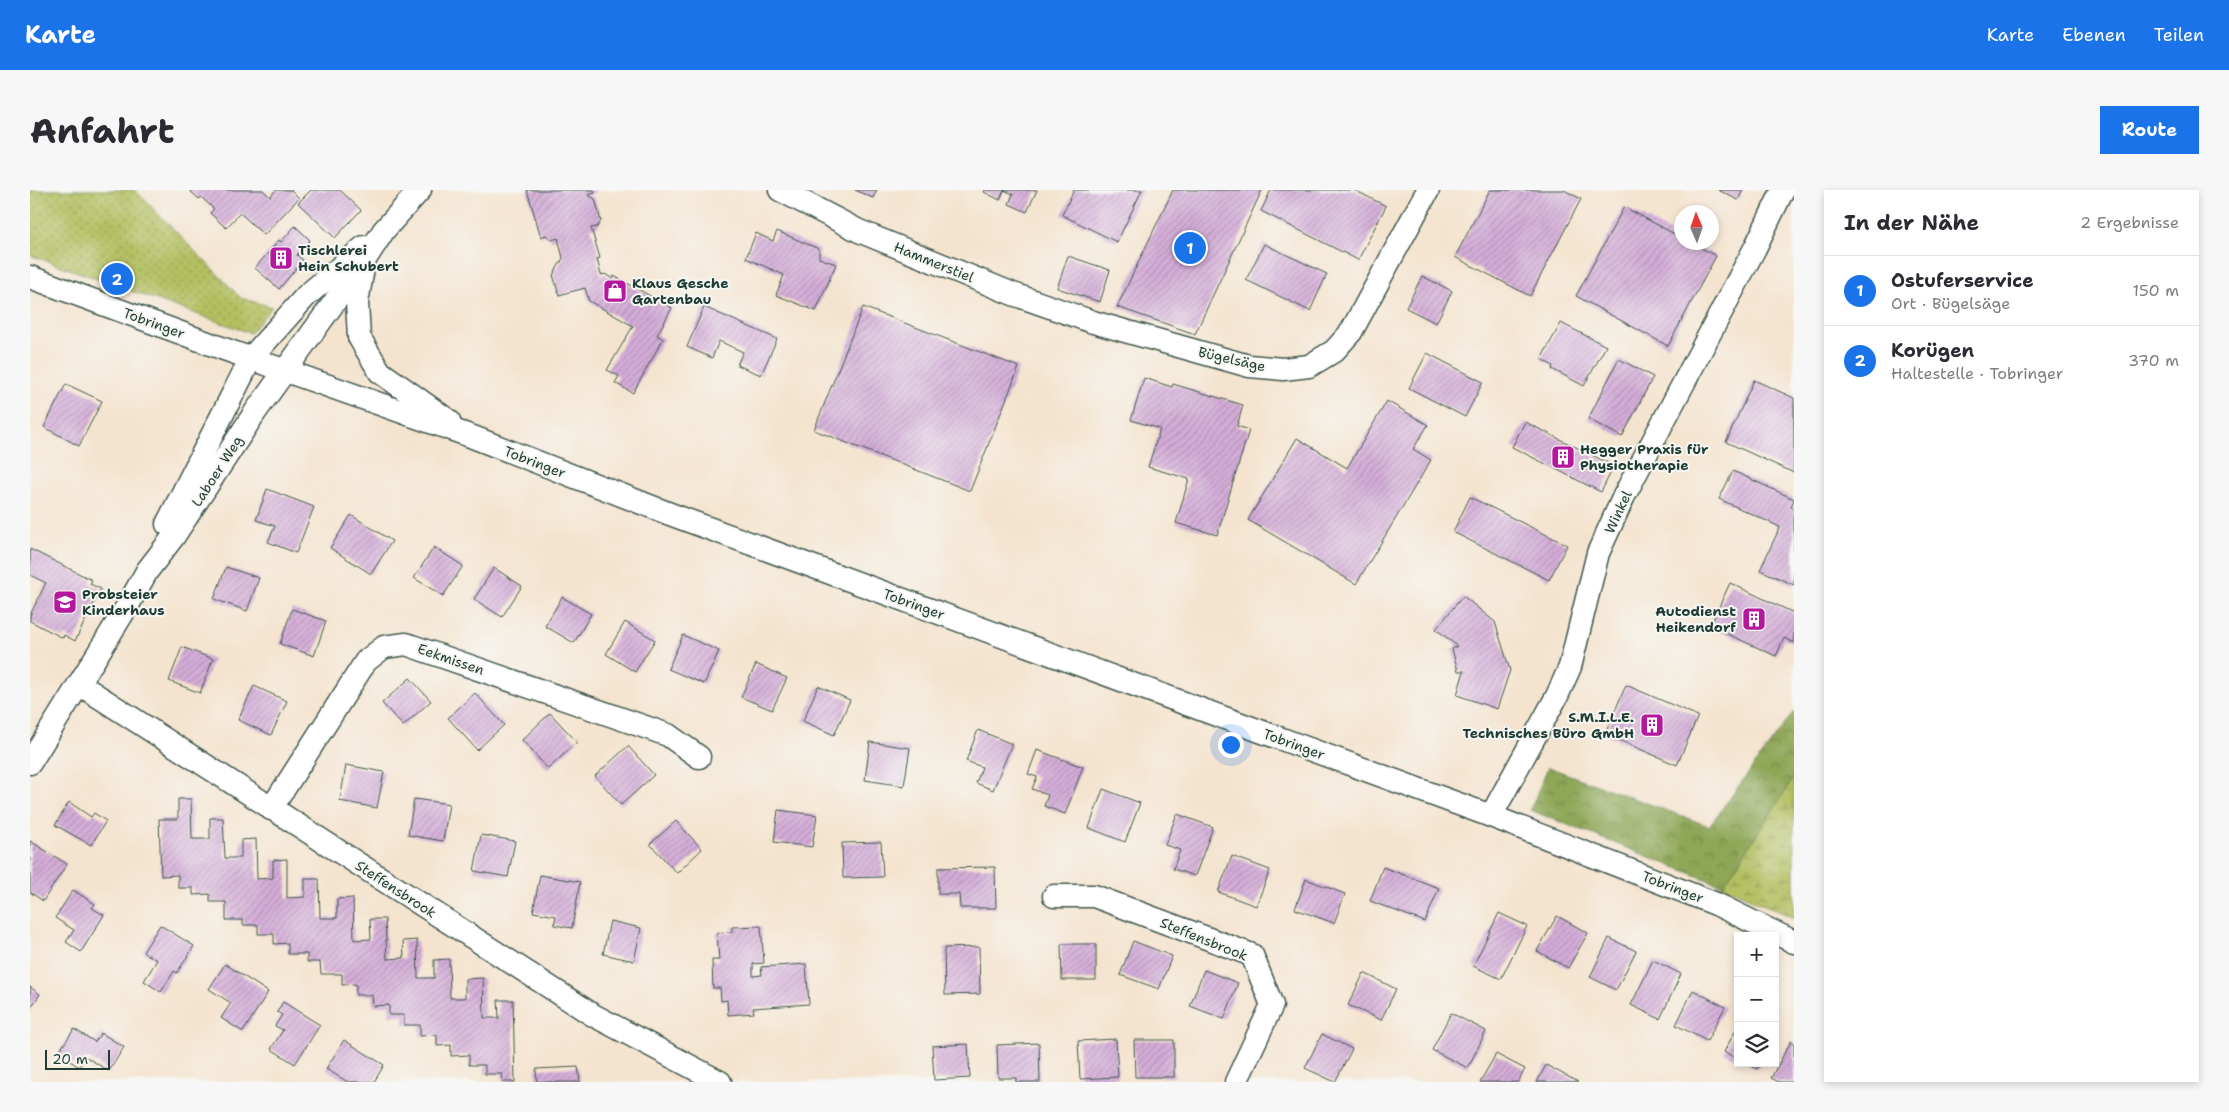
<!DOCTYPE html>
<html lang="de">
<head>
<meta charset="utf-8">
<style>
	:root { --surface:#fff; --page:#f7f7f7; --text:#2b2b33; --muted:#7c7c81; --line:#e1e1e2; --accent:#1a73e8 }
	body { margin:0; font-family:"Shantell Sans",sans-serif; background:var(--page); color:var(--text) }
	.controls { position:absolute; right:15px; bottom:15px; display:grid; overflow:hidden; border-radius:0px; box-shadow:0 2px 8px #0003 }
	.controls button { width:45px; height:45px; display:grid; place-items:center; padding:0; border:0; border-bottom:1px solid var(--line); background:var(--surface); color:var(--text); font:25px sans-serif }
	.compass { position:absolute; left:1644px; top:15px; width:45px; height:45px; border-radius:50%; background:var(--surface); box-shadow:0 2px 8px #0003; rotate:358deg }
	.scale { position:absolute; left:15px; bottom:12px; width:65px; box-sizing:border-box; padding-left:5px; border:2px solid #1f3d34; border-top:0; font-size:14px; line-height:18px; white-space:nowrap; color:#1f3d34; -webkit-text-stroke:4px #f6f6f2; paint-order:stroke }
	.you { position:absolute; left:1200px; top:554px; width:18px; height:18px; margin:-12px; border:4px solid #fff; border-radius:50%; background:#1a73e8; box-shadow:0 0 0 8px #1a73e833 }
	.badge { display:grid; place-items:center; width:32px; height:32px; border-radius:50%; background:var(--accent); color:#fff; font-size:16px; font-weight:700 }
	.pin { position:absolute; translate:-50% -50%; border:2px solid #fff; box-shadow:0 1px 5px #0006 }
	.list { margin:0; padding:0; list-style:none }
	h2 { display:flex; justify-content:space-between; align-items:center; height:65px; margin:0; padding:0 20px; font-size:21px }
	h2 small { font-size:16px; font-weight:400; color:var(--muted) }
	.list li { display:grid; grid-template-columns:32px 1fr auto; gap:15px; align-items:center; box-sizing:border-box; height:70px; padding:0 20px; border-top:1px solid var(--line) }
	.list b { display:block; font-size:19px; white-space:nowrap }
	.list p { margin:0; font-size:16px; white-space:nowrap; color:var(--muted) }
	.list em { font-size:16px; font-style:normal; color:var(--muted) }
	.icon { flex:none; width:28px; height:28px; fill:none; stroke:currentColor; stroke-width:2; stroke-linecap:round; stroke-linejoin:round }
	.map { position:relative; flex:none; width:1764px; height:892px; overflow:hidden; border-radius:0px }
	header { display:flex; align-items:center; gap:30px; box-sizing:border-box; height:70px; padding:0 25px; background:var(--accent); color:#fff }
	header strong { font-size:24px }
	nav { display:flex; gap:28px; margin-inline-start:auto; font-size:18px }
	.intro { display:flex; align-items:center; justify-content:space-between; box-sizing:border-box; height:120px; padding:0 30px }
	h1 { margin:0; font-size:35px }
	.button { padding:12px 22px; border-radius:0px; background:var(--accent); color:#fff; font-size:18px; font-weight:700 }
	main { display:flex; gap:30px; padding:0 30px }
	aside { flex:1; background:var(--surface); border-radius:0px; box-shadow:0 2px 8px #0003 }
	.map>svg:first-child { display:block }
	.grass { fill:url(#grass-dots); stroke:#697e4a }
	.forest { fill:url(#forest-crowns); stroke:#567246 }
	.wetland { fill:url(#wetland-marsh); stroke:#697e4a }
	.building { fill:url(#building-hatch) }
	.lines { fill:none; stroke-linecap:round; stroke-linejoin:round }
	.street-casing { stroke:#3f564b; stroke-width:25 }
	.street { stroke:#fff; stroke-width:22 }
	.labels { text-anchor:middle; stroke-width:4; stroke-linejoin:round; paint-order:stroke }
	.poi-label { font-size:14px; font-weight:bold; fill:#1f3d34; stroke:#f6f6f2; text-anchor:start }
	.street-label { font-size:14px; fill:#1f3d34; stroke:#f6f6f2 }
</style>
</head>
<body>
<header>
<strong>Karte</strong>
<nav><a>Karte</a><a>Ebenen</a><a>Teilen</a></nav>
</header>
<div class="intro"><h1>Anfahrt</h1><a class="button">Route</a></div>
<main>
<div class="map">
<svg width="1764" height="892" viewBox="0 0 1764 892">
	<defs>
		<pattern id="grass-dots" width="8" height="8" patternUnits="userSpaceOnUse" patternTransform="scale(1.25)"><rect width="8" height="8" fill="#b3bf61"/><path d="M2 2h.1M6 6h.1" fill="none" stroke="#919c51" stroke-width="1.8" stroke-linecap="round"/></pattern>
		<pattern id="forest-crowns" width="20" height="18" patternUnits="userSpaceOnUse" patternTransform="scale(1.25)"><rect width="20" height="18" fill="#8ea657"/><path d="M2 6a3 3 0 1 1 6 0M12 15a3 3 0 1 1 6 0" fill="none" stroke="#738849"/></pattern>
		<pattern id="wetland-marsh" width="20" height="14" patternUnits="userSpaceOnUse" patternTransform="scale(1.25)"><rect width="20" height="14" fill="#b3bf61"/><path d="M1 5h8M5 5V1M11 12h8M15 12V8" fill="none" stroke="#919c51"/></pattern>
		<pattern id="building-hatch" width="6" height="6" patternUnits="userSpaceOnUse" patternTransform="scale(1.25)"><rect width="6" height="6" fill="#d5add9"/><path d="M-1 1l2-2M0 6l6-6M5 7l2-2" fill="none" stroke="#ac8eb1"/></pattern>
	</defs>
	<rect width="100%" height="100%" fill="#f6f6f2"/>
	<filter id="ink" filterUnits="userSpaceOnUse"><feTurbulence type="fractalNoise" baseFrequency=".02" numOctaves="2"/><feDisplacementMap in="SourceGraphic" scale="10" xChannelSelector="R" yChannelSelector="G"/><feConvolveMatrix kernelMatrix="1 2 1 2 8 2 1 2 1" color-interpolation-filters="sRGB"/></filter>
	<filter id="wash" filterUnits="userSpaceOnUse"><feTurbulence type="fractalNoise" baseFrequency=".0096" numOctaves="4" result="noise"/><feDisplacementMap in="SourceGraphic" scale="20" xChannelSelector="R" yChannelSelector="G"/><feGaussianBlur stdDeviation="1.12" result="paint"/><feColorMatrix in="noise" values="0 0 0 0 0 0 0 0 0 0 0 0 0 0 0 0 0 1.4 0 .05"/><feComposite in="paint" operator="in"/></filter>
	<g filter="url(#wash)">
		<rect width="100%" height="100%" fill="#f4e4cf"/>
		<!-- grass -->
		<polygon class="grass" points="0,0 105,0 211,108 242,117 220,143 0,65"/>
		<!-- forest -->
		<polygon class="forest" points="1764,522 1764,588 1693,696 1500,620 1518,577 1679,636"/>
		<!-- wetland -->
		<polygon class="wetland" points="1764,588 1764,728 1693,696"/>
		<g id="blocks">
			<!-- building -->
			<g class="building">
				<polygon points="159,0 233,0 240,7 246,0 261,0 269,8 234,45 210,23 196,38 180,23 184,19 171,7 169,9"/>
				<polygon points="281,0 310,0 331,20 305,48 268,13"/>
				<polygon points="497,0 564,0 565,3 558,5 565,9 571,31 567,37 561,38 570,68 567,69 571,85 575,84 583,89 584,86 642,118 627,145 633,149 603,203 585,193 589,186 577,180 603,136 559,111 555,98 529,105 523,85 533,68 528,48 522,50 516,45 511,47"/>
				<polygon points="825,0 847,0 843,8"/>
				<polygon points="955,0 1007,0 997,22 979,14 983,4 974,0 970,10 954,2"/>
				<polygon points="1044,0 1112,0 1087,52 1032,25"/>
				<polygon points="1143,0 1232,0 1165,144 1087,117"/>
				<polygon points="1241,0 1324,0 1356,16 1328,70 1231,21"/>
				<polygon points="1460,0 1534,0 1551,9 1500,106 1425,67"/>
				<polygon points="1688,0 1713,0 1708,10"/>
				<polygon points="1594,17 1652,48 1652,52 1660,52 1686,66 1638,156 1546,106"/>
				<polygon points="265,36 280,50 267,65 273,70 249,99 225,78 249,50 251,52"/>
				<polygon points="747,41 789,59 789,68 806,74 786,121 746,105 754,85 716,68 726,43 743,51"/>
				<polygon points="1234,54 1297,84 1280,121 1216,90"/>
				<polygon points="1038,66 1080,80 1070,112 1027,98"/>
				<polygon points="1392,86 1422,101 1406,133 1376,118"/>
				<polygon points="674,117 747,149 731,185 707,175 713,162 689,151 682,168 657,157"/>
				<polygon points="833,117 989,177 940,301 784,240"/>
				<polygon points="1531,133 1576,156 1554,196 1522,179 1523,176 1511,169"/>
				<polygon points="1397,163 1453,192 1435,227 1379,198"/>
				<polygon points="1589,169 1623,187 1592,247 1558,229"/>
				<polygon points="1114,188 1142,197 1143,194 1213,215 1207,236 1219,240 1187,345 1146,333 1159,289 1118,277 1130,239 1101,230"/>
				<polygon points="1724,190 1764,208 1764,283 1696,252"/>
				<polygon points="36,194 72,211 49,256 14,237"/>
				<polygon points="1357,211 1398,235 1383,259 1401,270 1326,394 1218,330 1267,248 1317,278"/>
				<polygon points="1495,232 1584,276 1571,302 1482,257"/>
				<polygon points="1703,281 1764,309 1761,317 1764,319 1764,395 1730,380 1750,337 1689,309"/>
				<polygon points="237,299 284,317 266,363 238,352 245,336 226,330"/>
				<polygon points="1440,307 1537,355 1519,390 1423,342"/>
				<polygon points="321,325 362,351 341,384 300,358"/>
				<polygon points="404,357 433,376 413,406 384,388"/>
				<polygon points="0,359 62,390 60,394 71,399 45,451 34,445 33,448 0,431 0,425 16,393 0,385"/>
				<polygon points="196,377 229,388 217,421 184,409"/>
				<polygon points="464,378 492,396 472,427 444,409"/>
				<polygon points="1700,393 1764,423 1764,453 1754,448 1746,466 1680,436"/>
				<polygon points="1433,406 1465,432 1480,480 1467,519 1427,505 1434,481 1428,481 1422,459 1427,456 1406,439"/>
				<polygon points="532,407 561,424 544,453 515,436"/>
				<polygon points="262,419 296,431 284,466 250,454"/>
				<polygon points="595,432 625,450 605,482 576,464"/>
				<polygon points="653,445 689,461 674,494 638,479"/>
				<polygon points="152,457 183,469 170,503 139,491"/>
				<polygon points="726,474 757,488 742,520 711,507"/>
				<polygon points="380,488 401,511 373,536 352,513"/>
				<polygon points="1596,495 1668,526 1647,575 1575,544"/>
				<polygon points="224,496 257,511 241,545 208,530"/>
				<polygon points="788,496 820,510 804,545 773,531"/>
				<polygon points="445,503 474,535 447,560 418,528"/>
				<polygon points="520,523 547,552 518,579 492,550"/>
				<polygon points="948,540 982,554 963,600 946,593 952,577 936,571"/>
				<polygon points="840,552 880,558 874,596 835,590"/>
				<polygon points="598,556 624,585 591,615 565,586"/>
				<polygon points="1007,560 1053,577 1035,624 1014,616 1018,605 1002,599 1007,587 998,584"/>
				<polygon points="316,575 354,582 347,618 310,611"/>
				<polygon points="1073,599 1110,613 1095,652 1059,638"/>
				<polygon points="148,609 161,609 162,649 180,649 180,628 193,628 195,668 211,668 211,650 226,649 227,689 243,688 243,670 257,669 257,708 275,707 275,689 289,689 290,728 307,728 307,709 323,708 324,750 341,749 340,729 355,729 357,769 374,768 373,751 387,750 388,788 404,788 404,770 419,769 420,808 435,808 435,789 453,788 454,828 469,828 468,810 483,810 485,892 473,892 472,884 455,884 455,875 439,875 439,865 421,866 421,855 407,856 407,845 390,846 390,835 374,835 374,825 359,825 359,815 343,816 342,805 326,805 326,794 312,795 312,784 291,784 290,772 277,772 277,764 258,764 258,753 244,754 244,744 228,744 228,735 213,735 213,730 196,730 196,712 180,712 180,704 163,705 163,698 148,698 148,685 131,686 129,629 148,629"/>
				<polygon points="384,609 419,614 413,651 378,645"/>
				<polygon points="39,612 61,627 64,623 76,631 61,655 25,635"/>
				<polygon points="748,620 787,625 782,657 744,652"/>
				<polygon points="1147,624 1183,637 1165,686 1143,679 1150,660 1135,655"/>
				<polygon points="646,631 672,659 647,683 620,654"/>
				<polygon points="451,645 485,651 478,687 444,681"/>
				<polygon points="0,651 37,674 13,711 0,702"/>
				<polygon points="851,652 853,687 813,688 812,653"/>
				<polygon points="1202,666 1240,680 1226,716 1188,702"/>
				<polygon points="965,677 966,718 930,718 929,704 908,704 908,678"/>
				<polygon points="1353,677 1409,698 1395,732 1340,711"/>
				<polygon points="510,685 550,692 542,738 524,735 526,726 503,722"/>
				<polygon points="1276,689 1315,704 1304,733 1265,719"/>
				<polygon points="43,700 65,714 62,718 74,725 51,762 36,752 44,740 25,728"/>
				<polygon points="1469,723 1497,736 1471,789 1443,776"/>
				<polygon points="1527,726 1558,743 1538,778 1507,761"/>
				<polygon points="580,731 611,738 604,771 573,764"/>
				<polygon points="130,735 164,756 147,783 144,781 131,802 114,791 127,770 113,762"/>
				<polygon points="731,736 734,773 723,774 723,786 732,785 731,777 776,774 779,814 723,818 724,823 698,825 697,810 691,811 690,798 683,798 682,770 689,770 687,743 702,742 702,737"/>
				<polygon points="1579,748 1606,761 1586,800 1560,787"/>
				<polygon points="1103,751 1142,766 1129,799 1090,785"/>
				<polygon points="1031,754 1066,754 1066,790 1032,790"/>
				<polygon points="949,757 950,804 915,805 914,758"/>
				<polygon points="1623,770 1651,784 1630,829 1601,815"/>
				<polygon points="195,774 238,802 213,842 191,828 201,813 179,799"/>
				<polygon points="1174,780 1208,793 1194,829 1160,816"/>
				<polygon points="1334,783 1366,799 1351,830 1318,815"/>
				<polygon points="0,797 10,804 0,819"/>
				<polygon points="1663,800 1695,817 1677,851 1646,835"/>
				<polygon points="253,812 290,835 265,874 241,859 253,840 245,836 252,825 247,822"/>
				<polygon points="1421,823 1456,841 1438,878 1402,860"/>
				<polygon points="1708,836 1708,869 1694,862"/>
				<polygon points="44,839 65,852 71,843 94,857 79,881 56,867 49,877 28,863"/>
				<polygon points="1292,844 1322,859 1305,892 1275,878"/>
				<polygon points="1086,849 1088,887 1050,889 1048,851"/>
				<polygon points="314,850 354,875 344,892 318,892 296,879"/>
				<polygon points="1104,850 1144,850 1144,887 1105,887"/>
				<polygon points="1761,851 1764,853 1764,892 1749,892 1741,888"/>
				<polygon points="1009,853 1010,892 986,892 986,888 968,888 967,855"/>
				<polygon points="938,854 940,888 904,890 902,856"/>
				<polygon points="1466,864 1495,879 1488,892 1450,892"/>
				<polygon points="1716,873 1731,873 1727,879"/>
				<polygon points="1516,875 1548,892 1507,892"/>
				<polygon points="548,877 550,892 507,892 506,879"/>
			</g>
		</g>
	</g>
	<g filter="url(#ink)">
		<use href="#blocks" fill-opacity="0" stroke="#3f564b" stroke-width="1"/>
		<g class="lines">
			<!-- street casing -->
			<g class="street-casing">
				<g id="street">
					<polyline points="750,0 829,41 983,104 1063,132 1219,176 1253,179 1279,176 1304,161 1321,142 1398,0"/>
					<polyline points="333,78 327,112 329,147 350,182 419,231"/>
					<polyline points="0,87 194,159 443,247 640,324 1461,626 1686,714 1764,752"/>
					<polyline points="137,334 221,168 276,106 334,57"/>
					<polyline points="49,494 563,825 690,892"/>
					<polyline points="0,573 98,415 117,381 144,346 226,221 334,71 354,40 390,0"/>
					<polyline points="241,619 336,471 354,457 376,454 638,545 669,567"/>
					<polyline points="1461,626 1527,506 1540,477 1568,363 1594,306 1725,58 1753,0"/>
					<polyline points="1024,706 1064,706 1222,765 1242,815 1206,892"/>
				</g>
			</g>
			<!-- street -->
			<use href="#street" class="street"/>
		</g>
	</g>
	<!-- icons -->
	<defs>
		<g id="building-square" transform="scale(1.25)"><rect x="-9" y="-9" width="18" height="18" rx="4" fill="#b5179e" stroke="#f6f6f2"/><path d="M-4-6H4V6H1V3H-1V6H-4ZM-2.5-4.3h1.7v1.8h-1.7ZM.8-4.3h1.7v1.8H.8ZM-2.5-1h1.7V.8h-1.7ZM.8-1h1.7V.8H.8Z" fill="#fff"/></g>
		<g id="shop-square" transform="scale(1.25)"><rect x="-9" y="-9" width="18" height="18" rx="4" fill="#b5179e" stroke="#f6f6f2"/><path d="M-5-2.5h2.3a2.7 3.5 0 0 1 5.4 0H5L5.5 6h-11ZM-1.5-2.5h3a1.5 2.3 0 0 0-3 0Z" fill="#fff"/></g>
		<g id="school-square" transform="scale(1.25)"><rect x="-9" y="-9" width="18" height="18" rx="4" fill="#b5179e" stroke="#f6f6f2"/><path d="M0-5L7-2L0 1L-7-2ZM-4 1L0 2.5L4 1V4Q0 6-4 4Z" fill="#fff"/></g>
	</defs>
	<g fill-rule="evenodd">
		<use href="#building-square" x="251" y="68"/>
		<use href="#shop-square" x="585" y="101"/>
		<use href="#building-square" x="1533" y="267"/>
		<use href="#school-square" x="35" y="412"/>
		<use href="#building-square" x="1724" y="429"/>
		<use href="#building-square" x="1622" y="535"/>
	</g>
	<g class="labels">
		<!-- poi labels -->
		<g class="poi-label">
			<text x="268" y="65">Tischlerei<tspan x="268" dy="16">Hein Schubert</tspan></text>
			<text x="602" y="98">Klaus Gesche<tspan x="602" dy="16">Gartenbau</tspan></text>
			<text x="1550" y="264">Hegger Praxis für<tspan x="1550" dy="16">Physiotherapie</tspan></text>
			<text x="52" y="409">Probsteier<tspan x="52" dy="16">Kinderhaus</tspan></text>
			<text x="1706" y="426" text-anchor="end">Autodienst<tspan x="1706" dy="16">Heikendorf</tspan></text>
			<text x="1604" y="532" text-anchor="end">S.M.I.L.E.<tspan x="1604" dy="16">Technisches Büro GmbH</tspan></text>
		</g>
		<!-- street labels -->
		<g class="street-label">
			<text transform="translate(904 72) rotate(22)" y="5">Hammerstiel</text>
			<text transform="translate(124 133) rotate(20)" y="5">Tobringer</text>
			<text transform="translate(1202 169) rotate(13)" y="5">Bügelsäge</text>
			<text transform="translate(505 272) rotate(21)" y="5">Tobringer</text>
			<text transform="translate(187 281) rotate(-57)" y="5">Laboer Weg</text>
			<text transform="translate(1588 322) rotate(-65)" y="5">Winkel</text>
			<text transform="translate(884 414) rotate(20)" y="5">Tobringer</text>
			<text transform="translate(421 469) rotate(19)" y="5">Eekmissen</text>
			<text transform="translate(1264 554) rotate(20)" y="5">Tobringer</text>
			<text transform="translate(1643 697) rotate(21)" y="5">Tobringer</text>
			<text transform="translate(366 699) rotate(33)" y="5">Steffensbrook</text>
			<text transform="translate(1174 749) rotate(22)" y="5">Steffensbrook</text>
		</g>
	</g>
</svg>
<div class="controls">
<button>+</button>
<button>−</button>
<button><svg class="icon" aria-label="layers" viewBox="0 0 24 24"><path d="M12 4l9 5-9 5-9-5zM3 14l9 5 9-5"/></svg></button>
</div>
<svg class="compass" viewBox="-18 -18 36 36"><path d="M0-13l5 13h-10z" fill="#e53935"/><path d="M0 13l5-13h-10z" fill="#7c7c81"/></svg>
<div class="scale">20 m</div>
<div class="you"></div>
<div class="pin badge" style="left:1160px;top:58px">1</div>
<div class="pin badge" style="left:87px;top:89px">2</div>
</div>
<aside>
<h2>In der Nähe<small>2 Ergebnisse</small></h2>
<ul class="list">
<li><span class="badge">1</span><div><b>Ostuferservice</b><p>Ort · Bügelsäge</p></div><em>150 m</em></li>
<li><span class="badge">2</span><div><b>Korügen</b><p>Haltestelle · Tobringer</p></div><em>370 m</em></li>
</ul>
</aside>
</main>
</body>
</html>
